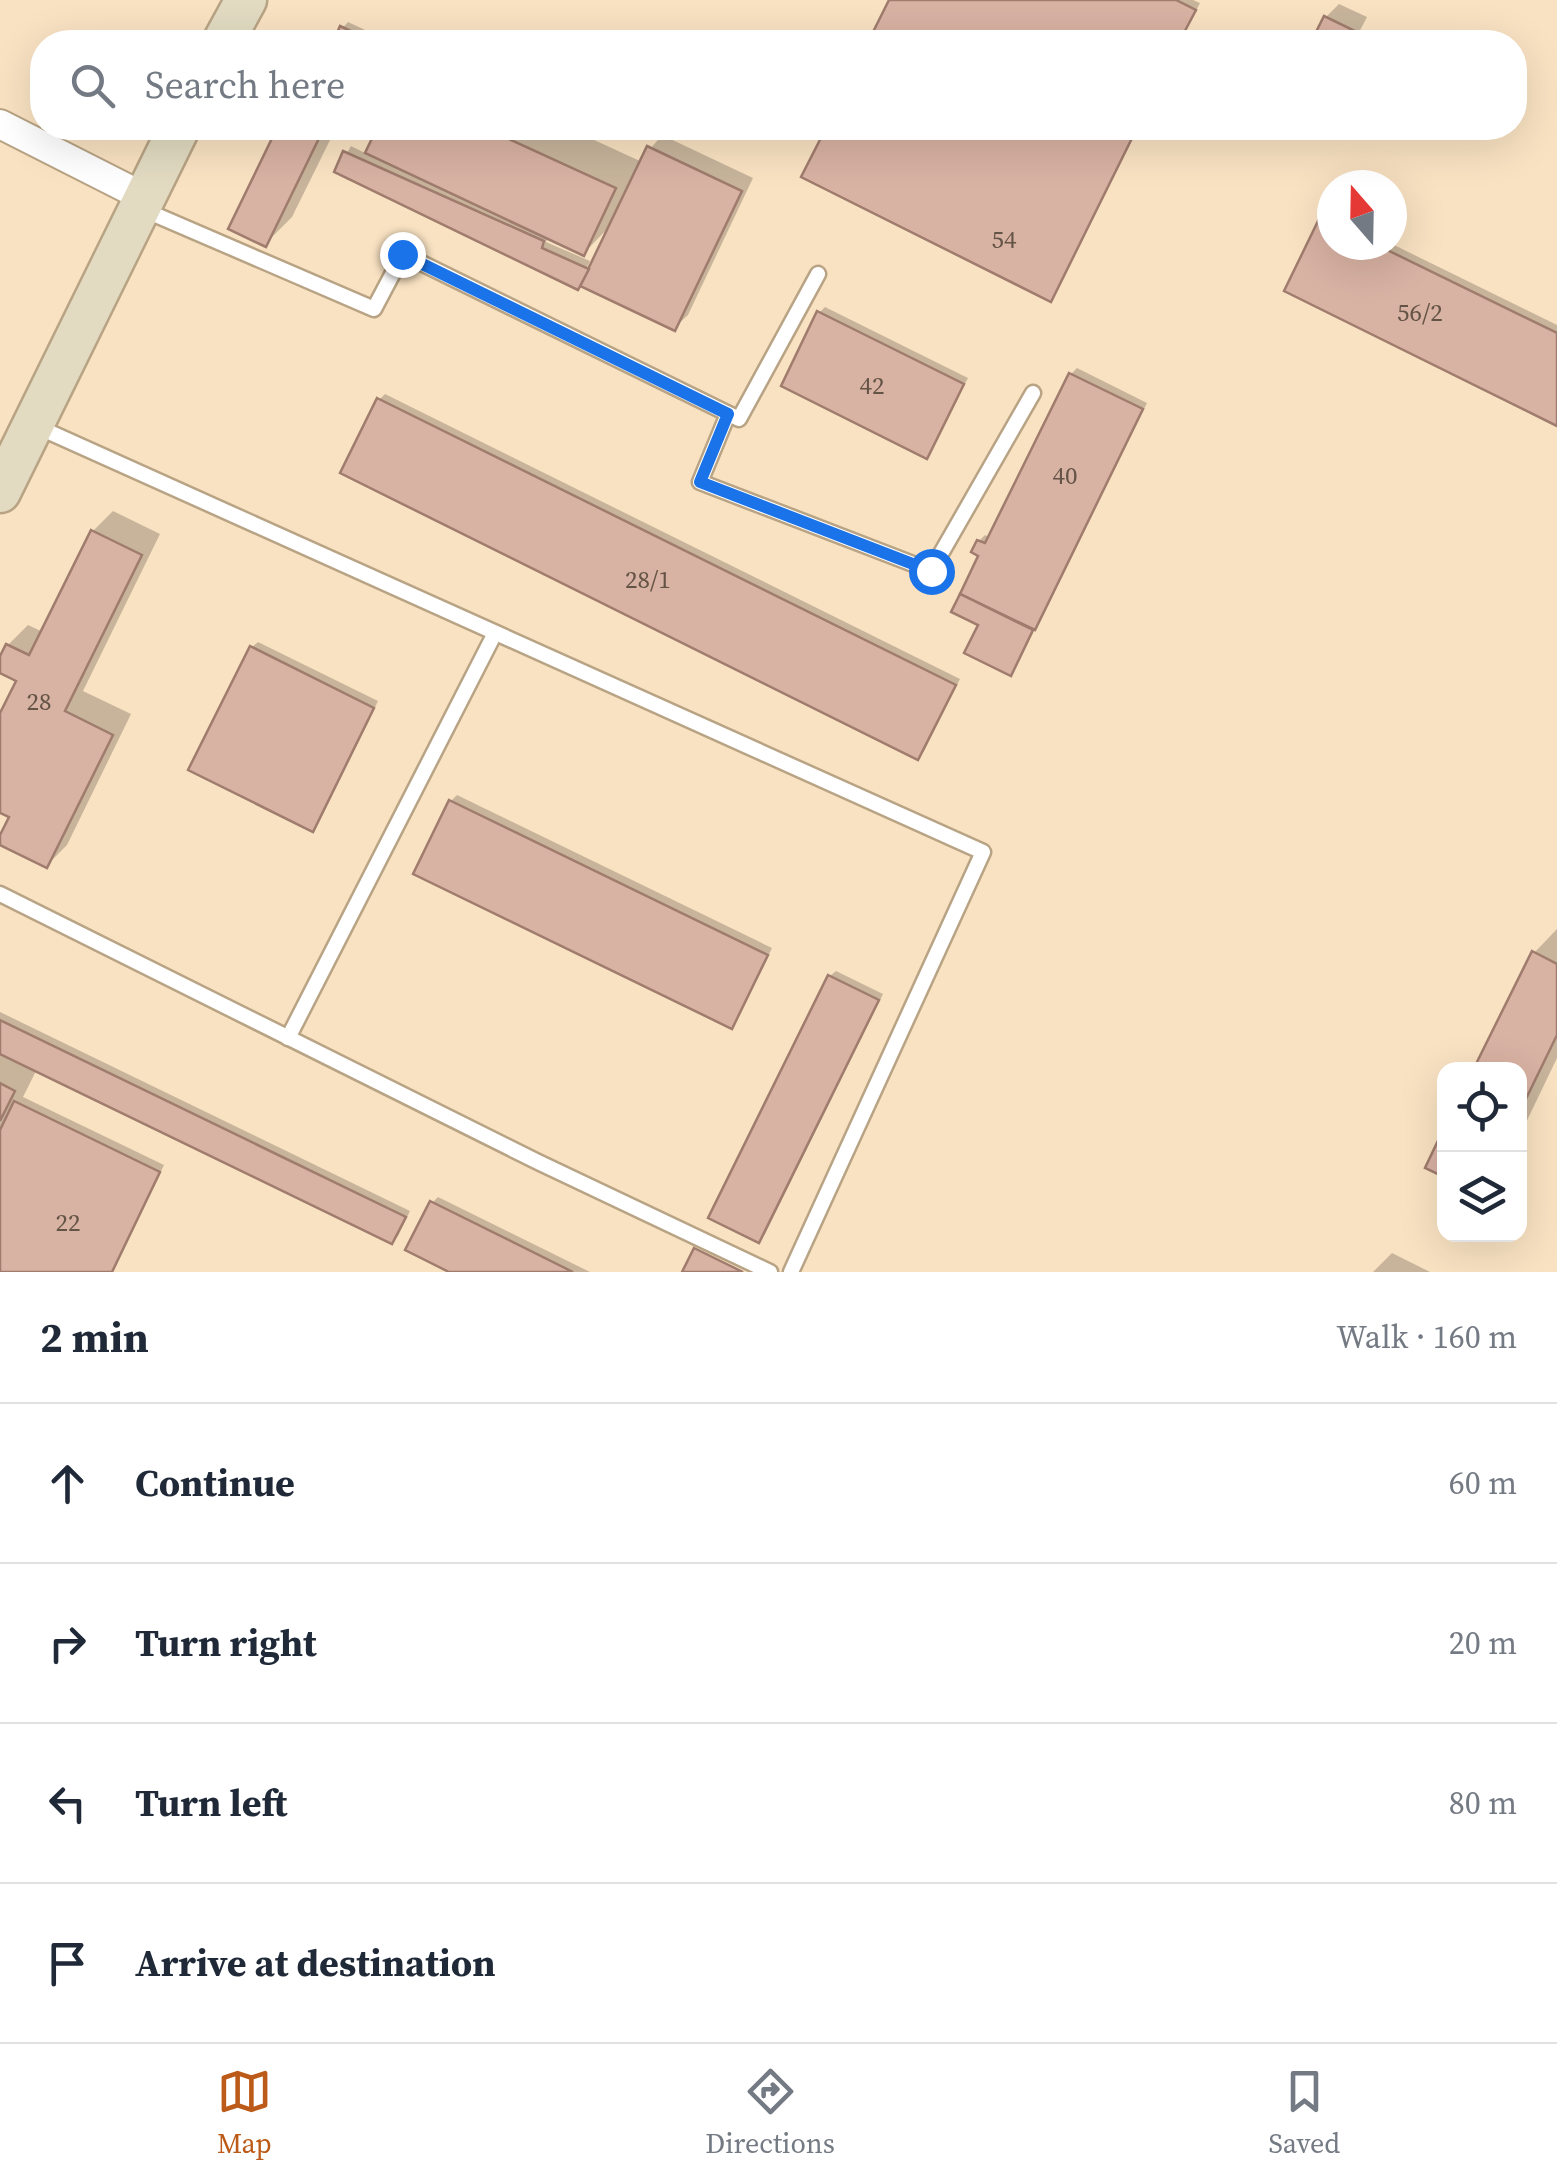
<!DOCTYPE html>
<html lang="en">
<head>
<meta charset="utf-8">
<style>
	:root { --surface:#fff; --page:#f6f6f7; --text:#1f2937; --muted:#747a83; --line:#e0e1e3; --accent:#bc5b19 }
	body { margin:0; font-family:"Source Serif 4",serif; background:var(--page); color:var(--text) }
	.controls { position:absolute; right:30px; bottom:30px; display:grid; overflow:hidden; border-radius:20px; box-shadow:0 10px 40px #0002 }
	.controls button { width:90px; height:90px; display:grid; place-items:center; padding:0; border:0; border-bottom:2px solid var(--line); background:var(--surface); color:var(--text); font:50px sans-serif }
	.compass { position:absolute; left:1317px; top:170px; width:90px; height:90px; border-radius:50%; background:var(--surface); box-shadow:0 10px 40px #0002; rotate:340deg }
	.stop { position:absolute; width:30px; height:30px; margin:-22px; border:8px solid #1a73e8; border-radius:50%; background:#fff }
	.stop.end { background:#1a73e8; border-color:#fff; box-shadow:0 2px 10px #0008 }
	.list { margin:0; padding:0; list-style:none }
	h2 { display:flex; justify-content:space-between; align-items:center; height:130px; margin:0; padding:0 40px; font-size:42px }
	h2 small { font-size:32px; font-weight:400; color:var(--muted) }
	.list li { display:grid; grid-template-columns:65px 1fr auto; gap:30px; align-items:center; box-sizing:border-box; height:160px; padding:0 40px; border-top:2px solid var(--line) }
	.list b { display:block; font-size:38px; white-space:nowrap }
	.list em { font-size:32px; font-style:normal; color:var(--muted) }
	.icon { flex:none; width:55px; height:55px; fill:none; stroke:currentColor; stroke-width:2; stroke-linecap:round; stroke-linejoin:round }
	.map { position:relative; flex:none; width:1557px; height:1272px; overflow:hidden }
	.search { position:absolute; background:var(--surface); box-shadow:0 10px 40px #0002; left:30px; right:30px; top:30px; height:110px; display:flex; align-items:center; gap:25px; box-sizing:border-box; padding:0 35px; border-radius:40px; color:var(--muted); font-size:38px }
	.sheet { height:770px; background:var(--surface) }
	nav { display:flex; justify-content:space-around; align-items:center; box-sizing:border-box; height:140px; border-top:2px solid var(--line); background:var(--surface); font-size:28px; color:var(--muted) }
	nav a { display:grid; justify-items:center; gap:5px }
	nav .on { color:var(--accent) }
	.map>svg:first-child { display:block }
	.shadow { fill:#0003; fill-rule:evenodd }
	.building { fill:#d8b2a3; stroke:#9f7c6d; stroke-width:2.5 }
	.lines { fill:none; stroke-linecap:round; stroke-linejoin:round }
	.lane-casing { stroke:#b8a384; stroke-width:19 }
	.street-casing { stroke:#b8a384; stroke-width:32 }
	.secondary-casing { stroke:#b8a384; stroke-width:45 }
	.lane { stroke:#fff; stroke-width:14 }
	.street { stroke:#fff; stroke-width:28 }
	.secondary { stroke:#e2dbc2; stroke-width:40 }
	.route { stroke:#1a73e8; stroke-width:12 }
	.labels { text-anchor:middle; stroke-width:8; stroke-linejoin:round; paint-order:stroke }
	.number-label { font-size:25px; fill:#645446 }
</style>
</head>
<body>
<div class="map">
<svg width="1557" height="1272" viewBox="0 0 1557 1272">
	<rect width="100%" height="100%" fill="#f9e2c2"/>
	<!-- shadow -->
	<g class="shadow">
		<polygon points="891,0 1193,0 1200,3 1180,42 870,42"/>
		<polygon points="1339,4 1367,17 1354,42 1314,42 1326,17"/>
		<polygon points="348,22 391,42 330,42"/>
		<polygon points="280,128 336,128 292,217 265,244 231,228"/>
		<path d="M 380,128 L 568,128 L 640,161 L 662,135 L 753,178 L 688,315 L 674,328 L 581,284 L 578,287 L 337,171 L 351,146 L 367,154 ZM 612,224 L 584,284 L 579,284 L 590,261 L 546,242 L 548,236 L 584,253 Z"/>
		<polygon points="828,128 1138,128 1056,293 1050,298 804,176"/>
		<polygon points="1328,213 1332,214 1332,245 1392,244 1557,325 1557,423 1287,290"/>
		<polygon points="825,307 968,378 927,456 819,313"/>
		<polygon points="1077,368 1147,403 1016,667 1010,673 981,624 954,611 982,555 979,541 985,535 990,538 1071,374"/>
		<polygon points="385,394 960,679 924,751 918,757 379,400"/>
		<polygon points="113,511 160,534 83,691 131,714 67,845 47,865 0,842 13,816 0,810 0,719 19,680 0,670 0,661 8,645 28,625 43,632 93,531"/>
		<polygon points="258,642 378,701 318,824 312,829 252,647"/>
		<polygon points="457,795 772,948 737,1020 731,1026 451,801"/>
		<polygon points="1557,929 1557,1058 1520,1135 1520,1070 1534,953"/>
		<polygon points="836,971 883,994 765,1234 759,1240 830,976"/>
		<polygon points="0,1012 410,1211 398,1236 392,1241 37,1069 23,1097 164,1165 113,1272 0,1272"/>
		<polygon points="438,1197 590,1272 454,1272 432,1203"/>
		<polygon points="702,1244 749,1267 747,1271 698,1247"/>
		<polygon points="1392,1253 1430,1272 1373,1272"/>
	</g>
	<!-- building -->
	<g class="building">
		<polygon points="889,0 1176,0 1196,10 1179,42 868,42"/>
		<polygon points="1324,16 1355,31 1350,42 1311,42"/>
		<polygon points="340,26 374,42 333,42"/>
		<polygon points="277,128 324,128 266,247 228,229"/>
		<polygon points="377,128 485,128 616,188 584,256 365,153"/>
		<polygon points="826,128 1137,128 1051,302 801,177"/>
		<polygon points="647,146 742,191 675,331 580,286"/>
		<polygon points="343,151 544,241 542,248 589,269 578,290 334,172"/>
		<polygon points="1320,217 1332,223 1332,245 1377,245 1557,333 1557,426 1284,291"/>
		<polygon points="817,311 964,384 927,459 781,386"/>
		<polygon points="1069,373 1143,409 1035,630 960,594 978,556 971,552 977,540 985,543"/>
		<polygon points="377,398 956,685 918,760 340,473"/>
		<polygon points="91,530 142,555 65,711 113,735 47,868 0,845 0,835 9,817 0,813 0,713 16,681 0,673 0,656 6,644 29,655"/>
		<polygon points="960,594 1033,630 1011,676 964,653 978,625 951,612"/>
		<polygon points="250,646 374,708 313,832 188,770"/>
		<polygon points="449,800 768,955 732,1029 413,874"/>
		<polygon points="1532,951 1557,964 1557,1035 1520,1111 1520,1070 1473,1070"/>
		<polygon points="828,975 879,1000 759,1243 708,1218"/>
		<polygon points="0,1020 406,1217 392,1244 0,1054"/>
		<polygon points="0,1083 15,1091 0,1121"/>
		<polygon points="14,1101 160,1172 112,1272 0,1272 0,1130"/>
		<polygon points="1444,1128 1444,1177 1425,1168"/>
		<polygon points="430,1201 573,1272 449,1272 405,1250"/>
		<polygon points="694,1248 743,1272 682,1272"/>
	</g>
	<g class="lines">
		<!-- lane casing -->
		<g class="lane-casing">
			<g id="lane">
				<polyline points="142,209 374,309 403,254 739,419 818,274"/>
				<polyline points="728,414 700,482 939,574"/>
				<polyline points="38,427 983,852 791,1272"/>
				<polyline points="931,571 1033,393"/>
				<polyline points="0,894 538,1162 770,1272"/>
				<polyline points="288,1038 495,633"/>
			</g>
		</g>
		<!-- street casing -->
		<g class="street-casing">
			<polyline id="street" points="0,124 142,196"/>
		</g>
		<!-- secondary casing -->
		<g class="secondary-casing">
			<g id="secondary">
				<polyline points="223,42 246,0"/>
				<polyline points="0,492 179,128"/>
			</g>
		</g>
		<!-- lane -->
		<use href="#lane" class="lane"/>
		<!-- street -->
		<use href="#street" class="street"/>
		<!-- secondary -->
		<use href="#secondary" class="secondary"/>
	</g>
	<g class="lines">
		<!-- route -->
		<polyline class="route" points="402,254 728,414 700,482 931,571"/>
	</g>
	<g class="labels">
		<!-- number labels -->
		<g class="number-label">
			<text x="1004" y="248">54</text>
			<text x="1420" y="321">56/2</text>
			<text x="872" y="394">42</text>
			<text x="1065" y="484">40</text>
			<text x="648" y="588">28/1</text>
			<text x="39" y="710">28</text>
			<text x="68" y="1231">22</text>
		</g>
	</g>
</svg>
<div class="controls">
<button><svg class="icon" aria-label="locate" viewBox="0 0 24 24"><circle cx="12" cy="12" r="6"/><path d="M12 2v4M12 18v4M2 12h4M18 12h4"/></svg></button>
<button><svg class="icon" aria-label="layers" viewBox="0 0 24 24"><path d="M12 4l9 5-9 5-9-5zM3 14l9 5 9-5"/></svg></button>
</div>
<svg class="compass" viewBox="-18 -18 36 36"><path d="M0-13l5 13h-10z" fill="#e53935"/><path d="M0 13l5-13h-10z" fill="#747a83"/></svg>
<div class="stop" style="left:931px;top:571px"></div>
<div class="stop end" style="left:402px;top:254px"></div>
<div class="search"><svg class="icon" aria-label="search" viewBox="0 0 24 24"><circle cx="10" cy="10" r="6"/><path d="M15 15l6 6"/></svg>Search here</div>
</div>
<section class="sheet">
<h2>2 min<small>Walk · 160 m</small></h2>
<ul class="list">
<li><svg class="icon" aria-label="ahead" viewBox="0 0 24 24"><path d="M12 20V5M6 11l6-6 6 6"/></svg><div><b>Continue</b></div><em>60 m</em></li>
<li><svg class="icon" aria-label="right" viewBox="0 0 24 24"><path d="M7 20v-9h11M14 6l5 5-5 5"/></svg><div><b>Turn right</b></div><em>20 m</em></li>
<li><svg class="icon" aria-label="left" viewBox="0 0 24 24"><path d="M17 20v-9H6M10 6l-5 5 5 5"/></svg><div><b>Turn left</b></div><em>80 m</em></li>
<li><svg class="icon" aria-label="arrive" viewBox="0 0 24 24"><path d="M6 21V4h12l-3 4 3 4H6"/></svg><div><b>Arrive at destination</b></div></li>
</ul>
</section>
<nav>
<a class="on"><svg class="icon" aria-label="map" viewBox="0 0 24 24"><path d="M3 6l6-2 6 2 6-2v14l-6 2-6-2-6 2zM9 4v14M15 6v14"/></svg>Map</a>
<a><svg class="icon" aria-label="directions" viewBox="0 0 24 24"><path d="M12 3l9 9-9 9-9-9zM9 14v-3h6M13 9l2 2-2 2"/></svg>Directions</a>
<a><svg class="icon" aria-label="saved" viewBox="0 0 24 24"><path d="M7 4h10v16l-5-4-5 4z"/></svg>Saved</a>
</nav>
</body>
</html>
